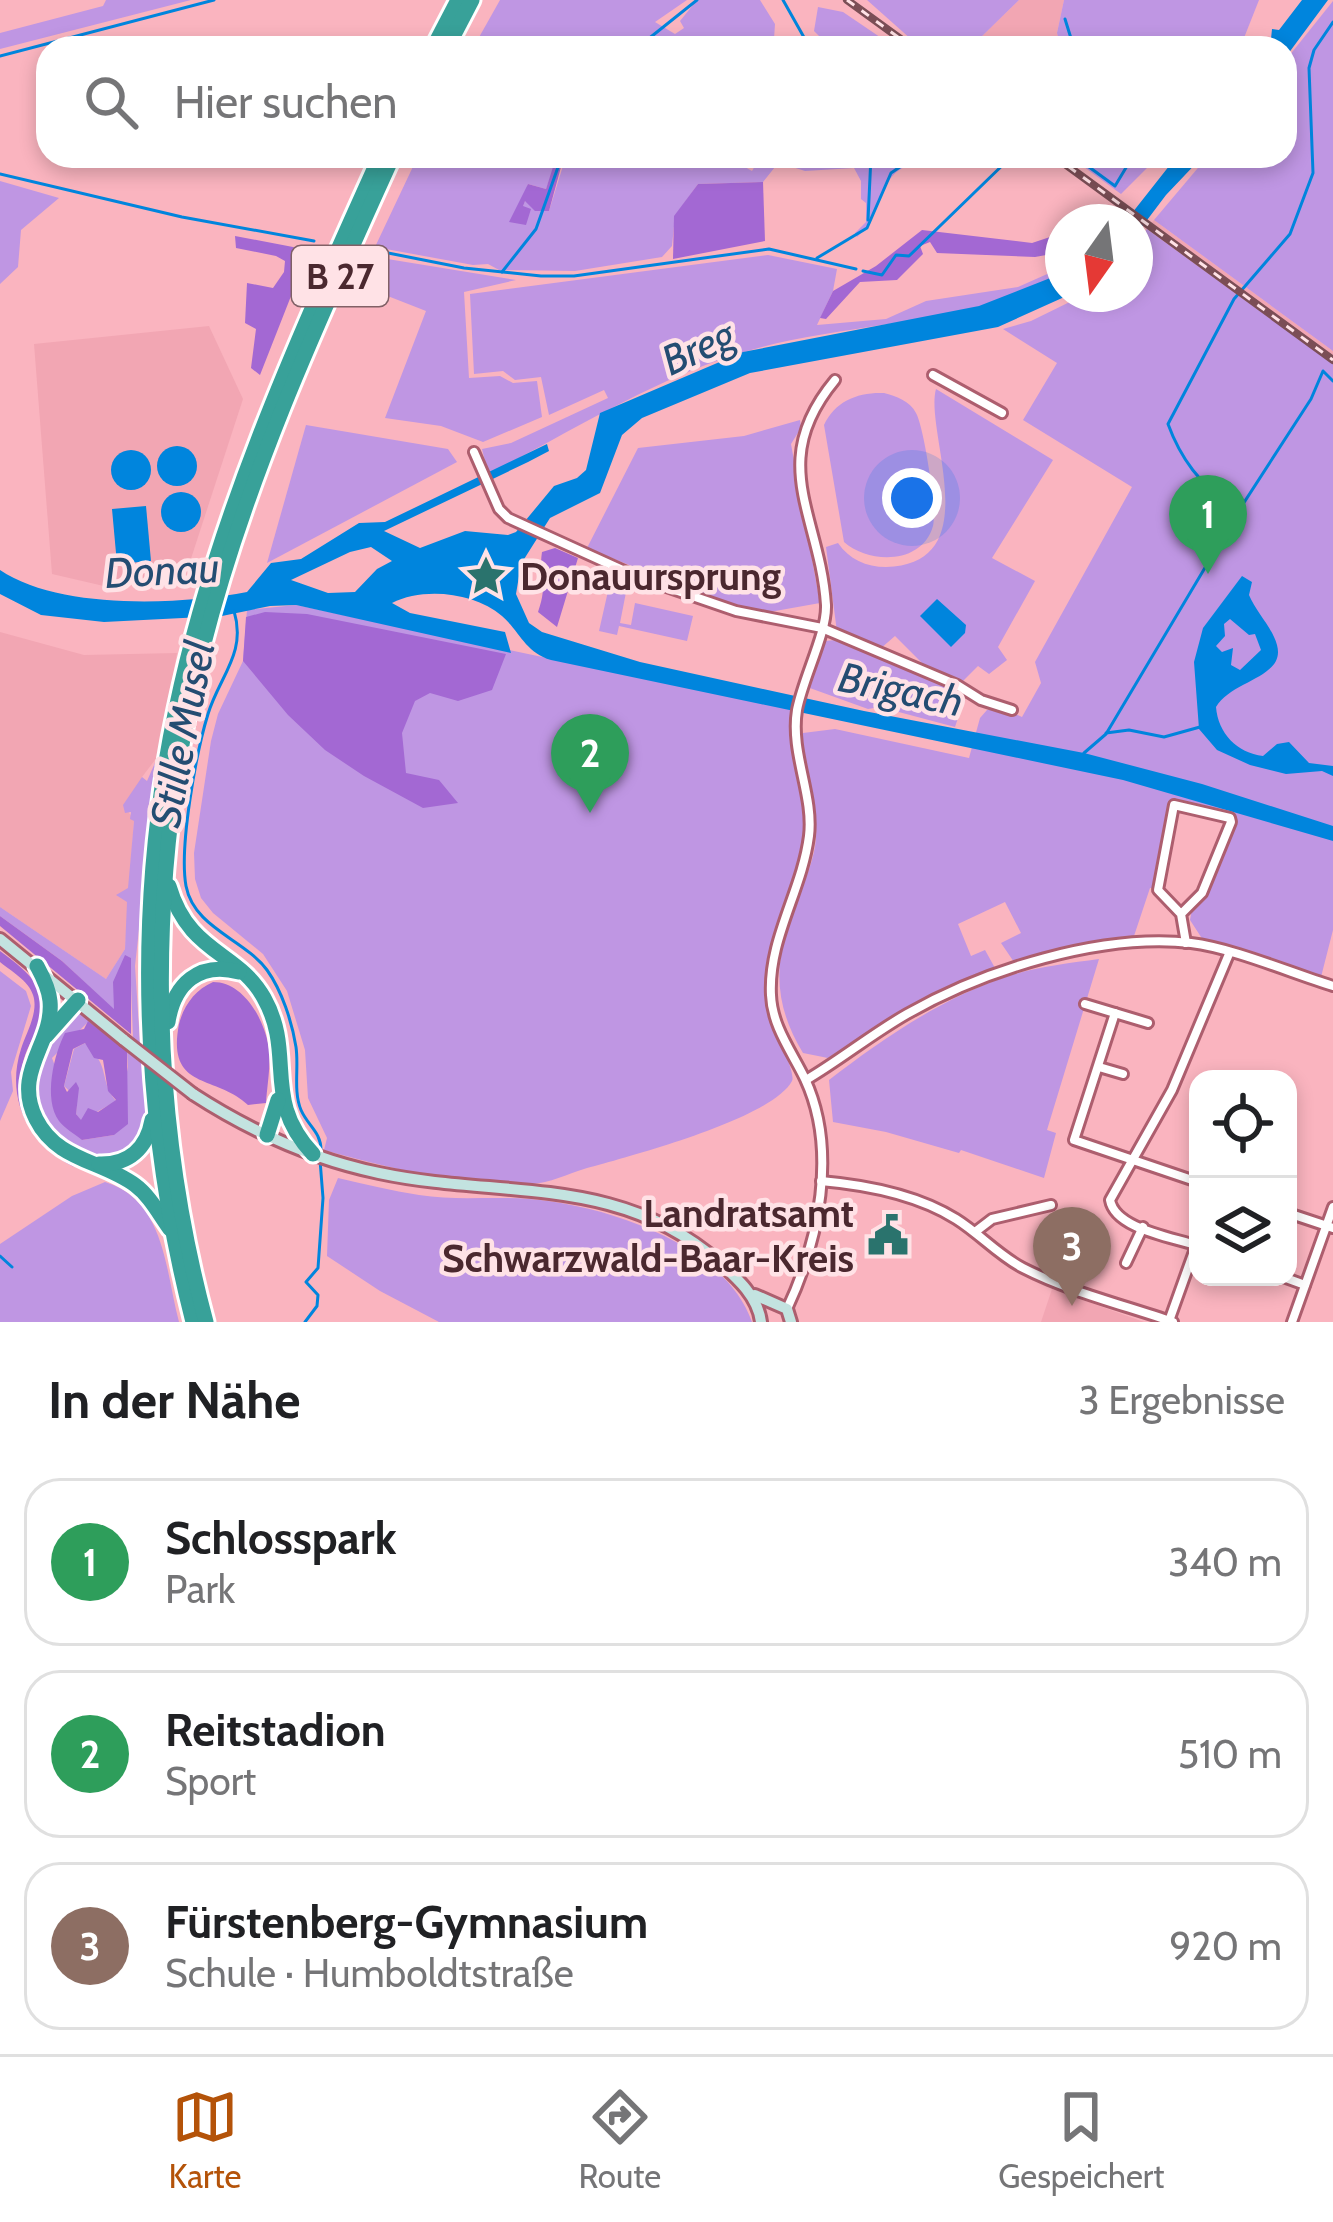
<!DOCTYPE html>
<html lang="de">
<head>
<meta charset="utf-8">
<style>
	:root { --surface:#fff; --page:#f2f2f2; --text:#202124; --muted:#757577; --line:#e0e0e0; --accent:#b45309 }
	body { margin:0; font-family:Cabin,sans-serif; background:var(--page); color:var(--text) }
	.controls { position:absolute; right:36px; bottom:36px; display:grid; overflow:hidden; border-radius:24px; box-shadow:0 6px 18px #0003 }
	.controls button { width:108px; height:108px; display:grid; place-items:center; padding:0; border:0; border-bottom:3px solid var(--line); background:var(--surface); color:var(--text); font:60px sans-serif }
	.compass { position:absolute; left:1045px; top:204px; width:108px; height:108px; border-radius:50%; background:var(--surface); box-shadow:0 6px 18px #0003; rotate:194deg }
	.you { position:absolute; left:912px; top:498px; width:42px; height:42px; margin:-30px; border:9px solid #fff; border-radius:50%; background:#1a73e8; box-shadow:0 0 0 18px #1a73e833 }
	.badge { display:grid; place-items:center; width:78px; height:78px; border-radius:50%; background:var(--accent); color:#fff; font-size:39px; font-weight:700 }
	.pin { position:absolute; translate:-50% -99px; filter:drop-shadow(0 3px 6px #0008) }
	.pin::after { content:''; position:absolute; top:63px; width:42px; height:36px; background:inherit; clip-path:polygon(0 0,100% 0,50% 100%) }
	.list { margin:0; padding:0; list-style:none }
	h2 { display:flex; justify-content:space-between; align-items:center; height:156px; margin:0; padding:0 48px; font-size:51px }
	h2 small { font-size:39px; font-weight:400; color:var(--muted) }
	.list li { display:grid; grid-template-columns:78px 1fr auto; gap:36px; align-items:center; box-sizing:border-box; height:168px; margin:0 24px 24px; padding:0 24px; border:3px solid var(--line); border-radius:36px }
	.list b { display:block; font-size:45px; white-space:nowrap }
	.list p { margin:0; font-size:39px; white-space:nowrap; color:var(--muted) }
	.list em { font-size:39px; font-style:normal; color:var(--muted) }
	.icon { flex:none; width:66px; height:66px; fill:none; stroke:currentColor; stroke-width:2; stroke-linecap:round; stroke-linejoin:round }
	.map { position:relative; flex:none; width:1333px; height:1322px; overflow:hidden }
	.search { position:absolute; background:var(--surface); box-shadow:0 6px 18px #0003; left:36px; right:36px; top:36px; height:132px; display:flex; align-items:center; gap:30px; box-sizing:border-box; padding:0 42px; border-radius:36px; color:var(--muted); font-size:45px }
	.sheet { height:732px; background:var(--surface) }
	nav { display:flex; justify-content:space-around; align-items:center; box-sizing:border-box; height:168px; border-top:3px solid var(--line); background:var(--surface); font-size:33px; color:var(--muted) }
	nav a { display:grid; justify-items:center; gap:6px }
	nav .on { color:var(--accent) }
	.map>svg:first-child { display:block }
	.built { fill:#f2a6b3 }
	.green { fill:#bf96e3 }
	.forest { fill:#a368d3; fill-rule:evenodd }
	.water { fill:#0085dd; fill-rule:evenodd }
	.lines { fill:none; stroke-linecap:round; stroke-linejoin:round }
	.stream { stroke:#0085dd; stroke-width:3 }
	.street-casing { stroke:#ad5e6e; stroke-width:14 }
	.secondary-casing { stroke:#ad5e6e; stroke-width:16 }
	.highway-casing { stroke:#fff; stroke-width:21 }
	.street { stroke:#fff; stroke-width:8 }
	.secondary { stroke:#c3e3e0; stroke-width:10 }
	.highway { stroke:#38a199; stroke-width:15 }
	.rail-casing { stroke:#7b4e56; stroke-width:8 }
	.rail { stroke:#ffe2e6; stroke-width:3; stroke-dasharray:9; stroke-linecap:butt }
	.secondary-bridge-casing { stroke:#ad5e6e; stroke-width:16; stroke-linecap:butt }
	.secondary-bridge { stroke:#c3e3e0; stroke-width:10 }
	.labels { text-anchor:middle; stroke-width:9; stroke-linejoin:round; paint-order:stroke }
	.shield { fill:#ffe2e6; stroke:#816066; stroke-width:3 }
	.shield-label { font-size:36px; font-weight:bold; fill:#4b282f }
	.poi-label { font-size:39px; font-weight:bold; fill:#4b282f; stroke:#ffe2e6; text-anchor:start }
	.water-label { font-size:42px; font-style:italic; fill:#244d72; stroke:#ffe2e6 }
</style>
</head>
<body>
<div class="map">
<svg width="1333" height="1322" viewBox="0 0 1333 1322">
	<rect width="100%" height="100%" fill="#fab4bf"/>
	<!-- built -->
	<g class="built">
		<polygon points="1019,0 1064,0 1057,33 1061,48 944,48 975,43"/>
		<polygon points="1154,220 1333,351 1333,364 1147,229"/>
		<polygon points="209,326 243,399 185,577 108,587 52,574 34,344"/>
		<polygon points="0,632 84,655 177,653 158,756 142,777 127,810 134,820 125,949 106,979 0,907"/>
		<polygon points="1052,1289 1144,1322 1155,1322 1041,1322"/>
	</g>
	<!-- green -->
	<g class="green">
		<polygon points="106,0 191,0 0,49 0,33 103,6"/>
		<polygon points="500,0 687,0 655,22 675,34 684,28 680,21 697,0 760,0 775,24 774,39 791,48 473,48"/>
		<polygon points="867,0 1019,0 975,43 921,48"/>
		<polygon points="1064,0 1259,0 1240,48 1061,48 1057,33"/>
		<polygon points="1333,1 1333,351 1154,220 1208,156 1285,156 1285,61"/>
		<polygon points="818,7 843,12 896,48 824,41 814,31"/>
		<polygon points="418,156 558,156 546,189 528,184 523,206 525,200 549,211 566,156 667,156 678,165 708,156 737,156 738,163 752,171 759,159 765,158 763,168 775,167 763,182 698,184 675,216 672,246 662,257 575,271 499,270 488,264 473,265 375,247"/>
		<path d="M 787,156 L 929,156 L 921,164 C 877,164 884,215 857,237 L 855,233 L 866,222 L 866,203 L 861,199 L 861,181 L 854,168 L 805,171 L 786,165 L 784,158 Z"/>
		<polygon points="1069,156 1159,156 1121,194"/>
		<polygon points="0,181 59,198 21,230 18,267 0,284"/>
		<path d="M 1147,229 L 1333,364 L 1333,930 L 1321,977 L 1203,940 L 1190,920 L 1193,903 L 1231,822 L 1186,806 L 1168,805 L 1155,888 L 1150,888 L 1133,939 L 1014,962 L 1001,943 L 1021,933 L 1005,902 L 958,924 L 971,956 L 985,950 L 995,968 L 917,1003 L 828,1058 L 803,1053 C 771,1000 774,957 797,900 C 805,880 815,858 816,837 C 818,802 802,768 803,733 L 835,729 L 969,758 L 980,718 L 987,710 L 1005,709 L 1022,717 L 1041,683 L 1035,662 L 1132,487 L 1023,420 L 1057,363 L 1003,329 L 1031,321 L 1086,294 L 1135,294 L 1135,243 Z"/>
		<path d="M 768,255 L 837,269 L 833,291 L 817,325 L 886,319 L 926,301 L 1018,287 L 1063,267 L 1063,273 C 983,324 837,323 744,352 C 653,379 571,432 488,474 L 482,449 L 511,443 L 608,398 L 604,390 L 549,415 L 541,377 L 515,380 L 503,371 L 474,374 L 470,294 Z"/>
		<polygon points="369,256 516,280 464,292 469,378 500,376 513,383 537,381 542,417 483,442 441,426 385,418 426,311 357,284"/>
		<path d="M 936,389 L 1053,460 L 992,558 L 1035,581 L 998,647 L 1007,660 L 989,674 L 978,666 L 961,683 L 930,671 L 895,636 L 880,649 L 837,632 L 826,547 L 838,543 C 849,559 866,567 886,567 C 989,564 924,432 936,389 Z"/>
		<path d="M 884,393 C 896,396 910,401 916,413 C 924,427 937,511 933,526 C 922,565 869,564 844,542 L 824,425 C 835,401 858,392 884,393 Z"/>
		<polygon points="800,420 801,428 791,444 820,603 764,613 738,609 587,548 638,448 744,436"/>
		<polygon points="306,425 448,449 457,462 267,563"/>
		<polygon points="611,578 628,582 620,623 631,625 635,603 693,616 687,641 619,626 617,635 599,631"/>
		<path d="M 296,605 L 793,710 C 788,755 811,801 803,846 C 794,896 761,943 765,996 C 767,1015 797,1072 792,1081 C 772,1119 627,1157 584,1169 C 568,1174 549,1183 532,1184 C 461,1186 392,1169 324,1150 L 327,1138 L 308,1098 L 305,1050 L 287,991 L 263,954 L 213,913 L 201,898 L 195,879 L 194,853 L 211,741 L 218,714 L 243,661 L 247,610 Z"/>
		<polygon points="835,640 967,691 955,727 880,707 868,709 807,687 825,641"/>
		<polygon points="158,756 135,966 140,1043 133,1038 130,958 115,1011 62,961 0,916 0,907 106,979 125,949 127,902 116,895 128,888 134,821 130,819 131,812 125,813 123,805 142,777 147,781"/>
		<path d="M 1099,959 L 1047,1130 L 1056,1133 L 1044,1178 L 961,1150 L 959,1153 L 886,1132 L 833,1122 L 829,1080 C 885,1037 946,995 1015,974 C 1042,966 1071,963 1099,959 Z"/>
		<polygon points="0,971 26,991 31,1006 11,1072 13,1091 0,1121"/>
		<polygon points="80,1010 110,1036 89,1021 52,1058 82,1140 114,1135 128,1067 127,1050 142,1062 148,1127 137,1148 100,1162 54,1138 34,1100 38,1054 72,1011"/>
		<path d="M 85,1043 C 112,1068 98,1079 116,1101 L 81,1121 L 76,1114 L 77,1098 L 64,1086 L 74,1049 Z"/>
		<path d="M 338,1178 C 365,1184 392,1191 419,1195 C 456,1201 492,1196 529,1199 C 605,1205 724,1243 752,1322 L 439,1322 L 380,1291 L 327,1256 L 329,1200 Z"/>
		<path d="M 105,1182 C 165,1200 165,1269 179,1322 L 0,1322 L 0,1244 L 72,1196 Z"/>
	</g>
	<!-- forest -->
	<g class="forest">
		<polygon points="553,167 561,167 549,211 535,211 525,201 523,206 531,209 526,225 509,222 528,184 546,189"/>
		<polygon points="763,182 765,241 673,259 674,216 698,184"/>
		<polygon points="922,230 1032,243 1059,234 1063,252 1035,257 937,253 930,242 920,246 923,254 897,280 860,282 826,319 820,318 833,291 876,266"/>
		<polygon points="235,236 293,247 302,252 304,263 260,375 251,368 256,329 245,323 247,283 273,288 284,272 285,261 276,256 236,248"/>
		<path d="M 555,548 L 578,558 L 557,627 L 538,612 C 549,581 538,579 542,552 Z"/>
		<polygon points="265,612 307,614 506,654 492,690 458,701 430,693 415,701 402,733 406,773 439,780 458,803 423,808 364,776 325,750 288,715 243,661 246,617"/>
		<polygon points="0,916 62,961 114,1009 113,982 125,955 131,958 131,1034 0,926"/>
		<path d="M 0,951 C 92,1016 9,1028 23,1091 C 26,1106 38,1130 46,1143 C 53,1153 67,1159 74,1167 C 29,1145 5,1099 21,1049 C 26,1033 39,1012 33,995 C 29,981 11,971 0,962 Z"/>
		<path d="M 213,982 C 242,982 262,1015 268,1043 C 272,1060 267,1085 266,1103 L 248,1105 C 216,1074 166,1091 179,1024 C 184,1005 195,990 213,982 Z"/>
		<path d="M 88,1021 L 127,1050 L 128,1124 L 114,1135 L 82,1140 C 75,1134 64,1128 59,1121 C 43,1099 54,1054 65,1033 L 84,1029 ZM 85,1043 L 94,1058 L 103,1060 L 108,1091 L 116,1100 L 98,1112 L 88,1108 L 81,1120 L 76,1114 L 79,1088 L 76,1082 L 67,1092 L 64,1086 L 73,1049 Z"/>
	</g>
	<!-- water -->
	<g class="water">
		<polygon points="1302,0 1328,0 1285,58 1285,48 1264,48 1271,39 1272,29 1279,30"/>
		<polygon points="1177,156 1203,156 1166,195 1135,236 1135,222 1125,222"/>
		<path d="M 1063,273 L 1063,294 L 1071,294 L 998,327 L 750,373 L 642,418 L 622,435 L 600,493 L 550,518 L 521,564 L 516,594 L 529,623 L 542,632 L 640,662 L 864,711 L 1084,753 L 1202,784 L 1333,826 L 1333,841 L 1123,780 L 551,660 C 525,652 521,633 502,616 C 474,592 423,587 392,603 L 410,613 L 505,632 L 511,653 L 296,605 L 270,606 L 222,616 L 104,622 L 41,615 L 0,594 L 0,570 C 59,610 180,605 247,592 L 271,563 L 301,559 L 359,523 L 385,522 L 547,444 L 549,451 L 528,462 L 384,531 L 420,548 L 465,531 L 508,535 L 516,532 L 554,486 L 577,478 L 586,470 L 600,413 L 743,352 L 979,306 ZM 371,547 L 392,561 L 377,569 L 355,592 L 328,593 L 291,580 L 350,552 Z"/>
		<circle cx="177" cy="466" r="20"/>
		<circle cx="131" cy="470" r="20"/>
		<circle cx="181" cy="512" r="20"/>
		<polygon points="146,506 151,561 117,564 112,509"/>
		<path d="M 1242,576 L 1252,582 L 1249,595 C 1256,612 1272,627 1277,645 C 1286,678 1232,680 1216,707 C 1218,733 1237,753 1263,756 L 1277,744 L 1289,742 L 1309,763 L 1333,766 L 1333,776 L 1322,771 L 1286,774 L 1250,765 L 1217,750 L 1199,729 L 1194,662 L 1203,628 ZM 1230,619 L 1249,635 L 1255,634 L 1261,650 L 1240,670 L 1231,665 L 1233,648 L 1222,652 L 1216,646 L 1225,636 L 1224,624 Z"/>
		<polygon points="937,599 966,625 965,633 951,647 920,616"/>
	</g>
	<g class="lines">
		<!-- stream -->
		<g class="stream">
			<polyline points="783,0 810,48"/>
			<polyline points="1065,19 1074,48"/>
			<polyline points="637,48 697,0"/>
			<polyline points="821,48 837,48"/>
			<polyline points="0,56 214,0"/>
			<polyline points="1074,156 1115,186 1133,156"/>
			<polyline points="0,174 182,217 314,241"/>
			<polyline points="868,220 871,156"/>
			<polyline points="378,251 464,268 541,276 574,276 769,249 856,269"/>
			<polyline points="817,258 867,228 891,173 916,156"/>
			<polyline points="863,271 882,275 896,255 909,256 1012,156"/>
			<polyline points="502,272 536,229 562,156"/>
			<polyline points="1234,518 1311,399 1323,371 1333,381"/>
			<path d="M 234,611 C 247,653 219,677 208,714 C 196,753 179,847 186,886 C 194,928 244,939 267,970 C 282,991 292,1022 296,1047 C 299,1067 293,1091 301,1110 C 308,1126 321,1132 321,1150"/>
			<polyline points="1106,733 1129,730 1164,737 1200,727"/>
			<path d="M 1084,753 L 1106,734 L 1234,519 L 1231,504 C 1201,487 1180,457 1168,424 L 1234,299 L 1290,234 L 1313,173 L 1309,68 L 1314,50 L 1333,22"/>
			<polyline points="0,1256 12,1267"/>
			<polyline points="305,1322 317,1306 318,1295 306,1282 318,1268 323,1198 320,1160"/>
		</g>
		<!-- street casing -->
		<g class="street-casing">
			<g id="street">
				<polyline points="933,375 1002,413"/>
				<polyline points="474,452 499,509 508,518 640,578 736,611 822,628 957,685 981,700 1012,710"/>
				<polyline points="1181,914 1158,890 1174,805 1230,818 1231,822 1202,893 1181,914 1186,943"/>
				<polyline points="1085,1004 1148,1023"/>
				<polyline points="1115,1013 1074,1140 1198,1182"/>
				<polyline points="1099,1067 1123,1074"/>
				<path d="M 806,1080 C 840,1060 872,1034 907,1014 C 984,970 1101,933 1191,943 C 1233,948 1291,973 1333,986"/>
				<path d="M 821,1181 C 867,1185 916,1194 956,1219 C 980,1234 998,1255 1023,1268 C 1070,1292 1124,1305 1173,1322"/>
				<polyline points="1288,1213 1333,1228"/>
				<polyline points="975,1232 992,1219 1051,1205"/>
				<path d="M 1198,1246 C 1172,1237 1115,1229 1110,1200 L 1172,1090 L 1229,954"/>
				<polyline points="1126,1263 1143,1227"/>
				<polyline points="1283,1277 1305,1285"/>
				<path d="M 787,1309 C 819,1241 838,1150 805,1079 C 792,1052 772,1026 771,995 C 768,939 802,891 809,836 C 814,795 790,753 797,710 C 803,678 827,633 826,605 C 820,515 766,463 835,380"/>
				<polyline points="1169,1321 1197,1243"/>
				<polyline points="1292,1322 1333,1207"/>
			</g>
		</g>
		<!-- secondary casing -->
		<g class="secondary-casing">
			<g id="secondary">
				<polyline points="0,939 124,1040"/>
				<path d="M 193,1094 C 250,1131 312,1159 379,1173 C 501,1199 618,1173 720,1263 C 738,1279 758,1297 761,1322"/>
				<polyline points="755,1295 787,1309 791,1322"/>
			</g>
		</g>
		<!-- highway casing -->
		<g class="highway-casing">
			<g id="highway">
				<polyline points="433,48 458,0"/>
				<polyline points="447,48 472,0"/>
				<path d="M 169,886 C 189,954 238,951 264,998 C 296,1055 261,1099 313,1154"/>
				<path d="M 37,966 C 43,977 49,989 50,1001 C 54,1044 12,1071 36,1119 C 57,1161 101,1160 135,1185 C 150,1196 159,1214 170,1229"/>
				<path d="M 168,1022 C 174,984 199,961 239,972"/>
				<polyline points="46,1036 78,1000"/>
				<polyline points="267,1135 278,1100"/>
				<path d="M 99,1164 C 129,1165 147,1148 152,1120"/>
				<path d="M 193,1322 C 142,1123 133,911 176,709 C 216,517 300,334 380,156"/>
				<path d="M 206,1322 C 147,1103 147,867 203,647 C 246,477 321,315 393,156"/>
			</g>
		</g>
		<!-- street -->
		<use href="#street" class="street"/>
		<!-- secondary -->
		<use href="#secondary" class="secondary"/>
		<!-- highway -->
		<use href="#highway" class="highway"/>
		<!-- rail casing -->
		<g class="rail-casing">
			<g id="rail">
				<polyline points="847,0 913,48"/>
				<polyline points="1054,156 1333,360"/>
			</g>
		</g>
		<!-- rail -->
		<use href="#rail" class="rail"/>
		<!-- secondary-bridge casing -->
		<g class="secondary-bridge-casing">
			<polyline id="secondary-bridge" points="124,1040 193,1094"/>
		</g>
		<!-- secondary-bridge -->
		<use href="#secondary-bridge" class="secondary-bridge"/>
	</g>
	<!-- icons -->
	<defs>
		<g id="sight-bare" transform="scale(3.24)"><path d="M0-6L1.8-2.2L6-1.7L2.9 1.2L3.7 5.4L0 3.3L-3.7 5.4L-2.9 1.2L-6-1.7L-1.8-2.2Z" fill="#2a736d" stroke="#ffe2e6" stroke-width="2.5" paint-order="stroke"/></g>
		<g id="civic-bare" transform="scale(3.24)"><path d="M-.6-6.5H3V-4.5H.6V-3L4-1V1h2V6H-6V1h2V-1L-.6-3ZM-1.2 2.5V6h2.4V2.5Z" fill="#2a736d" stroke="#ffe2e6" stroke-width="2.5" paint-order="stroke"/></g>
	</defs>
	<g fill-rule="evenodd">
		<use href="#sight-bare" x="486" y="576"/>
		<use href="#civic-bare" x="888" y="1235"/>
	</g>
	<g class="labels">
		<!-- shield labels -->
		<rect class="shield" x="292" y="246" width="96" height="60" rx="9"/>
		<g class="shield-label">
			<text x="340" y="289">B 27</text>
		</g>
		<!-- poi labels -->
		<g class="poi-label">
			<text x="520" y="590">Donauursprung</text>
			<text x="854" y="1227" text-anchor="end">Landratsamt<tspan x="854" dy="45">Schwarzwald-Baar-Kreis</tspan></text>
		</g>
		<!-- water labels -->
		<g class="water-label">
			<text transform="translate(698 347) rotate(-25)" y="15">Breg</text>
			<text transform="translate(162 570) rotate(-3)" y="15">Donau</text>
			<text transform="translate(901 689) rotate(12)" y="15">Brigach</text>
			<text transform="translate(182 734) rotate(-79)" y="15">Stille Musel</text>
		</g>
	</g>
</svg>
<div class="controls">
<button><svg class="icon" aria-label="locate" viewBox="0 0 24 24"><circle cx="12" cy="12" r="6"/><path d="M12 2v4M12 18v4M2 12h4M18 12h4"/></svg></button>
<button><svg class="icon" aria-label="layers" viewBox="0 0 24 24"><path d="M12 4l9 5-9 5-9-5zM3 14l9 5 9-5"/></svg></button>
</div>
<svg class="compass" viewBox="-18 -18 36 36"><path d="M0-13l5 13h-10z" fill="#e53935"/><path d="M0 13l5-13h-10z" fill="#757577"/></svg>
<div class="you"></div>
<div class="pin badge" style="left:1208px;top:574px;background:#2e9e5b">1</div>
<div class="pin badge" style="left:590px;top:813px;background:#2e9e5b">2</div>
<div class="pin badge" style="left:1072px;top:1306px;background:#8d6e63">3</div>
<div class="search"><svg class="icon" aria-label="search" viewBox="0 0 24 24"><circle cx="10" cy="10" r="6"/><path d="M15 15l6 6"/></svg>Hier suchen</div>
</div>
<section class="sheet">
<h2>In der Nähe<small>3 Ergebnisse</small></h2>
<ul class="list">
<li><span class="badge" style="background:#2e9e5b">1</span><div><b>Schlosspark</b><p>Park</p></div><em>340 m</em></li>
<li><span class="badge" style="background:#2e9e5b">2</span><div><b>Reitstadion</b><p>Sport</p></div><em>510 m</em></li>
<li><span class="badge" style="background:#8d6e63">3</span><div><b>Fürstenberg-Gymnasium</b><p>Schule · Humboldtstraße</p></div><em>920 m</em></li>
</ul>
</section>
<nav>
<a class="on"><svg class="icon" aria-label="map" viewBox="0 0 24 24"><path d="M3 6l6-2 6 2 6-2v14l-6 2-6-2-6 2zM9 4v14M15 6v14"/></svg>Karte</a>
<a><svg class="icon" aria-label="directions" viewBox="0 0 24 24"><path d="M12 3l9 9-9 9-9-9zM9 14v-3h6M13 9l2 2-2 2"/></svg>Route</a>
<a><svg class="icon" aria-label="saved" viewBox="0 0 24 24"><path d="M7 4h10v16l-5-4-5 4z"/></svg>Gespeichert</a>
</nav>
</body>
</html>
